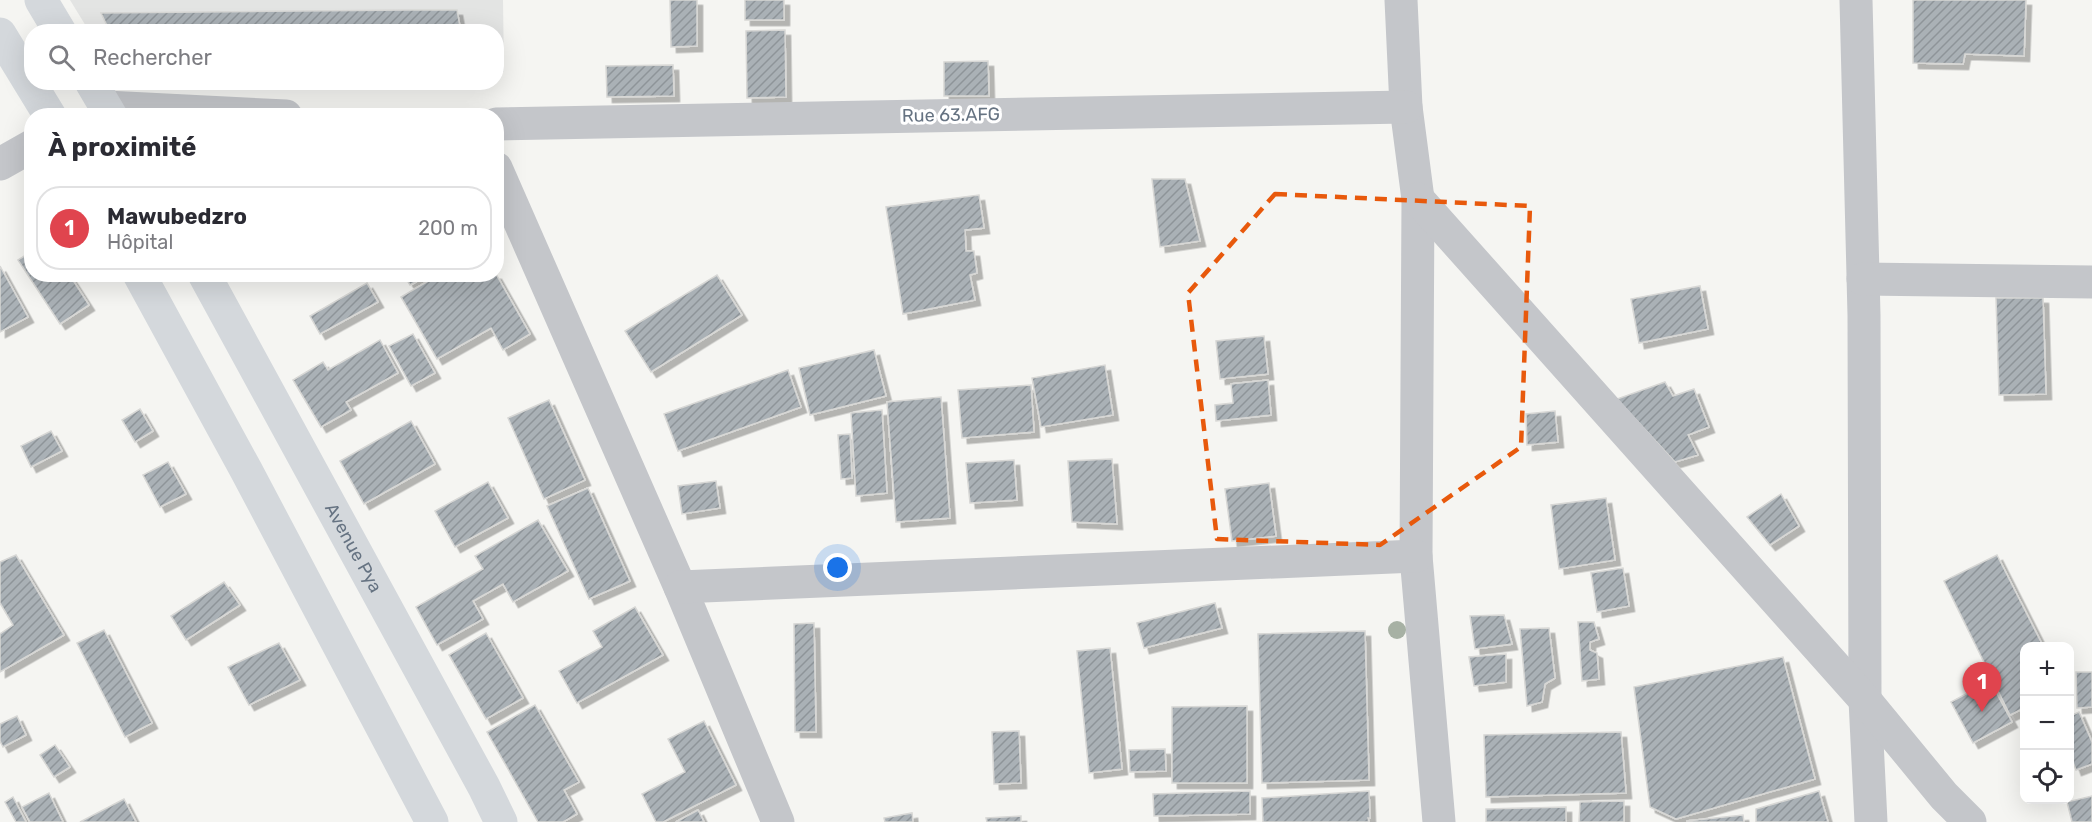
<!DOCTYPE html>
<html lang="fr">
<head>
<meta charset="utf-8">
<style>
	:root { --surface:#fff; --page:#f2f2f3; --text:#2b2b33; --muted:#7c7c81; --line:#e1e1e2; --accent:#da602d }
	body { margin:0; font-family:Rubik,sans-serif; background:var(--page); color:var(--text) }
	.controls { position:absolute; right:18px; bottom:18px; display:grid; overflow:hidden; border-radius:12px; box-shadow:0 6px 24px #0002 }
	.controls button { width:54px; height:54px; display:grid; place-items:center; padding:0; border:0; border-bottom:2px solid var(--line); background:var(--surface); color:var(--text); font:30px sans-serif }
	.you { position:absolute; left:838px; top:568px; width:21px; height:21px; margin:-15px; border:4px solid #fff; border-radius:50%; background:#1a73e8; box-shadow:0 0 0 9px #1a73e833 }
	.badge { display:grid; place-items:center; width:39px; height:39px; border-radius:50%; background:var(--accent); color:#fff; font-size:20px; font-weight:700 }
	.pin { position:absolute; translate:-50% -50px; filter:drop-shadow(0 2px 3px #0008) }
	.pin::after { content:''; position:absolute; top:32px; width:21px; height:18px; background:inherit; clip-path:polygon(0 0,100% 0,50% 100%) }
	.list { margin:0; padding:0; list-style:none }
	h2 { display:flex; justify-content:space-between; align-items:center; height:78px; margin:0; padding:0 24px; font-size:26px }
	h2 small { font-size:20px; font-weight:400; color:var(--muted) }
	.list li { display:grid; grid-template-columns:39px 1fr auto; gap:18px; align-items:center; box-sizing:border-box; height:84px; margin:0 12px 12px; padding:0 12px; border:2px solid var(--line); border-radius:24px }
	.list b { display:block; font-size:22px; white-space:nowrap }
	.list p { margin:0; font-size:20px; white-space:nowrap; color:var(--muted) }
	.list em { font-size:20px; font-style:normal; color:var(--muted) }
	.icon { flex:none; width:33px; height:33px; fill:none; stroke:currentColor; stroke-width:2; stroke-linecap:round; stroke-linejoin:round }
	.map { position:relative; flex:none; width:2092px; height:822px; overflow:hidden }
	.search { position:absolute; background:var(--surface); box-shadow:0 6px 24px #0002; left:24px; top:24px; width:480px; height:66px; display:flex; align-items:center; gap:15px; box-sizing:border-box; padding:0 21px; border-radius:24px; color:var(--muted); font-size:22px }
	.panel { position:absolute; background:var(--surface); box-shadow:0 6px 24px #0002; left:24px; top:108px; width:480px; height:174px; border-radius:24px }
	.map>svg:first-child { display:block }
	.built { fill:#e3e4e3 }
	.building { fill:url(#building-hatch); stroke:#d7d7d5; stroke-width:1.5; filter:url(#shadow) }
	.lines { fill:none; stroke-linecap:round; stroke-linejoin:round }
	.street { stroke:#c4c6ca; stroke-width:33 }
	.secondary { stroke:#d4d8dc; stroke-width:33 }
	.tree { fill:#a7b1a4 }
	.marked { fill:none; stroke:#e8590c; stroke-width:4.5; stroke-dasharray:12 8; stroke-linejoin:round }
	.labels { text-anchor:middle; stroke-width:6; stroke-linejoin:round; paint-order:stroke }
	.street-label { font-size:18px; fill:#667382; stroke:#fff }
</style>
</head>
<body>
<div class="map">
<svg width="2092" height="822" viewBox="0 0 2092 822">
	<defs>
		<pattern id="building-hatch" width="6" height="6" patternUnits="userSpaceOnUse" patternTransform="scale(1.5)"><rect width="6" height="6" fill="#aab1b6"/><path d="M-1 1l2-2M0 6l6-6M5 7l2-2" fill="none" stroke="#8e9499"/></pattern>
		<filter id="shadow"><feDropShadow dx="5.5" dy="5.5" stdDeviation="0" flood-color="#0004"/></filter>
	</defs>
	<rect width="100%" height="100%" fill="#f5f5f2"/>
	<!-- built -->
	<polygon class="built" points="70,0 503,0 504,72 497,72 496,32 89,31"/>
	<!-- building -->
	<g class="building">
		<polygon points="670,0 697,0 697,46 671,47"/>
		<rect x="745" y="0" width="39" height="20"/>
		<polygon points="1913,0 2026,0 2024,56 1965,54 1963,64 1913,63"/>
		<polygon points="409,10 457,10 461,32 110,32 101,13"/>
		<polygon points="785,30 786,97 747,98 746,31"/>
		<polygon points="988,61 989,96 944,96 944,62"/>
		<polygon points="673,65 674,96 607,97 606,66"/>
		<polygon points="1152,179 1185,179 1200,241 1160,247"/>
		<polygon points="979,195 984,228 965,230 966,251 974,251 977,273 970,275 975,300 903,314 886,207"/>
		<polygon points="32,251 32,274 69,274 89,305 60,324 18,260"/>
		<polygon points="0,266 28,317 0,332"/>
		<polygon points="417,274 430,274 410,285 407,280"/>
		<polygon points="440,274 496,274 530,334 503,350 491,328 437,359 401,297"/>
		<polygon points="717,275 742,315 651,372 625,331"/>
		<polygon points="367,283 378,302 320,334 310,316"/>
		<polygon points="1700,286 1708,329 1639,343 1631,299"/>
		<polygon points="1996,298 2043,298 2046,394 1999,395"/>
		<polygon points="413,334 435,373 411,386 389,346"/>
		<polygon points="1264,336 1268,374 1220,379 1216,341"/>
		<polygon points="380,340 398,373 346,402 351,410 321,427 293,380 323,362 328,370"/>
		<polygon points="874,350 886,396 810,415 799,368"/>
		<polygon points="1105,365 1113,415 1041,427 1032,378"/>
		<polygon points="788,370 801,407 678,451 664,414"/>
		<polygon points="1268,380 1271,415 1216,421 1215,405 1233,403 1231,384"/>
		<polygon points="1665,382 1673,396 1694,389 1709,427 1688,435 1698,455 1675,462 1617,399"/>
		<polygon points="1031,385 1034,432 962,438 958,390"/>
		<polygon points="941,397 950,518 896,522 887,402"/>
		<polygon points="549,400 585,480 544,499 508,418"/>
		<polygon points="140,409 153,431 135,442 122,420"/>
		<polygon points="882,410 887,493 856,496 851,413"/>
		<polygon points="1555,411 1558,442 1527,445 1526,414"/>
		<polygon points="411,421 435,464 364,504 340,461"/>
		<polygon points="51,431 62,451 31,467 21,446"/>
		<polygon points="850,434 852,478 841,479 838,435"/>
		<polygon points="1112,459 1117,524 1072,522 1068,461"/>
		<polygon points="1014,460 1017,500 970,503 966,463"/>
		<polygon points="168,462 186,494 160,507 143,475"/>
		<polygon points="716,481 720,508 682,514 678,486"/>
		<polygon points="488,482 508,518 455,547 435,511"/>
		<polygon points="1269,483 1276,536 1232,541 1225,489"/>
		<polygon points="588,488 630,581 589,599 547,506"/>
		<polygon points="1781,494 1799,526 1770,545 1747,517"/>
		<polygon points="1606,498 1615,560 1559,569 1551,505"/>
		<polygon points="538,520 568,571 513,602 503,584 473,601 483,619 437,645 416,607 483,569 475,556"/>
		<polygon points="16,555 64,635 0,672 0,634 13,625 0,603 0,562"/>
		<polygon points="1997,555 2043,646 2024,646 2024,708 2010,715 1944,581"/>
		<polygon points="1623,568 1629,606 1597,612 1591,573"/>
		<polygon points="224,582 240,605 186,640 171,616"/>
		<polygon points="1215,603 1222,628 1144,648 1137,623"/>
		<polygon points="635,607 663,655 577,703 559,671 602,647 593,631"/>
		<polygon points="1504,615 1512,644 1475,649 1470,616"/>
		<polygon points="1578,622 1594,622 1599,639 1590,642 1590,650 1597,653 1599,679 1582,681"/>
		<polygon points="814,623 816,732 795,732 794,624"/>
		<polygon points="1549,628 1555,678 1545,684 1542,702 1527,706 1520,629"/>
		<polygon points="104,630 152,723 125,737 77,643"/>
		<polygon points="1365,631 1369,780 1262,783 1258,634"/>
		<polygon points="486,633 523,698 486,719 449,655"/>
		<polygon points="279,643 300,680 249,705 228,667"/>
		<polygon points="1110,648 1122,769 1089,773 1077,651"/>
		<polygon points="1506,654 1506,682 1474,686 1469,657"/>
		<polygon points="1783,657 1815,779 1676,819 1650,807 1634,687"/>
		<polygon points="2076,672 2092,672 2092,707 2077,708"/>
		<polygon points="1990,681 2012,722 1973,743 1951,702"/>
		<polygon points="535,705 579,782 564,790 577,814 563,822 538,822 487,732"/>
		<polygon points="1247,706 1247,783 1172,783 1172,707"/>
		<polygon points="2079,712 2092,742 2092,764 2076,770 2070,754 2070,716"/>
		<polygon points="17,716 26,735 3,747 0,741 0,724"/>
		<polygon points="704,721 736,785 663,822 656,822 642,794 685,772 668,739"/>
		<polygon points="1019,731 1021,783 994,784 992,732"/>
		<polygon points="1621,732 1626,793 1486,797 1484,735"/>
		<polygon points="55,745 70,767 54,777 40,755"/>
		<polygon points="1165,749 1166,771 1130,772 1129,750"/>
		<polygon points="1250,791 1250,814 1154,816 1153,794"/>
		<polygon points="1369,791 1370,818 1368,818 1369,822 1263,822 1262,798"/>
		<polygon points="1819,791 1828,822 1756,822 1756,809"/>
		<polygon points="49,793 63,822 30,822 22,807"/>
		<polygon points="2092,796 2092,822 2072,822 2067,802"/>
		<polygon points="13,797 26,822 16,822 5,802"/>
		<polygon points="124,799 136,822 80,822"/>
		<polygon points="1624,801 1624,822 1579,822 1580,802"/>
		<polygon points="1566,807 1566,822 1486,822 1486,809"/>
		<polygon points="698,810 704,822 676,822"/>
		<polygon points="912,813 913,822 885,822 884,818"/>
		<polygon points="1743,815 1744,822 1687,822 1687,821"/>
		<polygon points="1021,816 1021,822 987,822 986,818"/>
	</g>
	<g class="lines">
		<!-- street -->
		<g class="street">
			<polyline points="1401,0 1406,107 1418,199 1416,556 1439,822"/>
			<polyline points="1856,0 1864,315 1865,700 1871,822"/>
			<polyline points="106,107 286,116"/>
			<polyline points="496,124 1406,107"/>
			<polyline points="0,164 32,146"/>
			<polyline points="496,168 680,587 778,822"/>
			<polyline points="1418,199 1865,700 1944,796 1970,822"/>
			<polyline points="1863,279 2092,282"/>
			<polyline points="680,587 1416,556"/>
		</g>
		<!-- secondary -->
		<g class="secondary">
			<polyline points="41,0 60,32"/>
			<polyline points="0,34 50,116"/>
			<polyline points="91,82 111,116"/>
			<polyline points="139,274 246,470 432,822"/>
			<path id="s1" d="M 204,274 L 484,787 L 501,822"/>
		</g>
	</g>
	<!-- trees -->
	<circle class="tree" cx="1397" cy="630" r="9"/>
	<!-- marked area -->
	<path class="marked" d="M 1275,194 L 1530,206 L 1521,447 L 1380,545 L 1217,539 L 1188,293 Z"/>
	<g class="labels">
		<!-- street labels -->
		<g class="street-label">
			<text transform="translate(951 115) rotate(-1)" y="6">Rue 63.AFG</text>
			<text dy="6" stroke="none"><textPath href="#s1" startOffset="312">Avenue Pya</textPath></text>
		</g>
	</g>
</svg>
<div class="controls">
<button>+</button>
<button>−</button>
<button><svg class="icon" aria-label="locate" viewBox="0 0 24 24"><circle cx="12" cy="12" r="6"/><path d="M12 2v4M12 18v4M2 12h4M18 12h4"/></svg></button>
</div>
<div class="you"></div>
<div class="pin badge" style="left:1982px;top:712px;background:#e0444e">1</div>
<div class="search"><svg class="icon" aria-label="search" viewBox="0 0 24 24"><circle cx="10" cy="10" r="6"/><path d="M15 15l6 6"/></svg>Rechercher</div>
<section class="panel">
<h2>À proximité<small></small></h2>
<ul class="list">
<li><span class="badge" style="background:#e0444e">1</span><div><b>Mawubedzro</b><p>Hôpital</p></div><em>200 m</em></li>
</ul>
</section>
</div>
</body>
</html>
